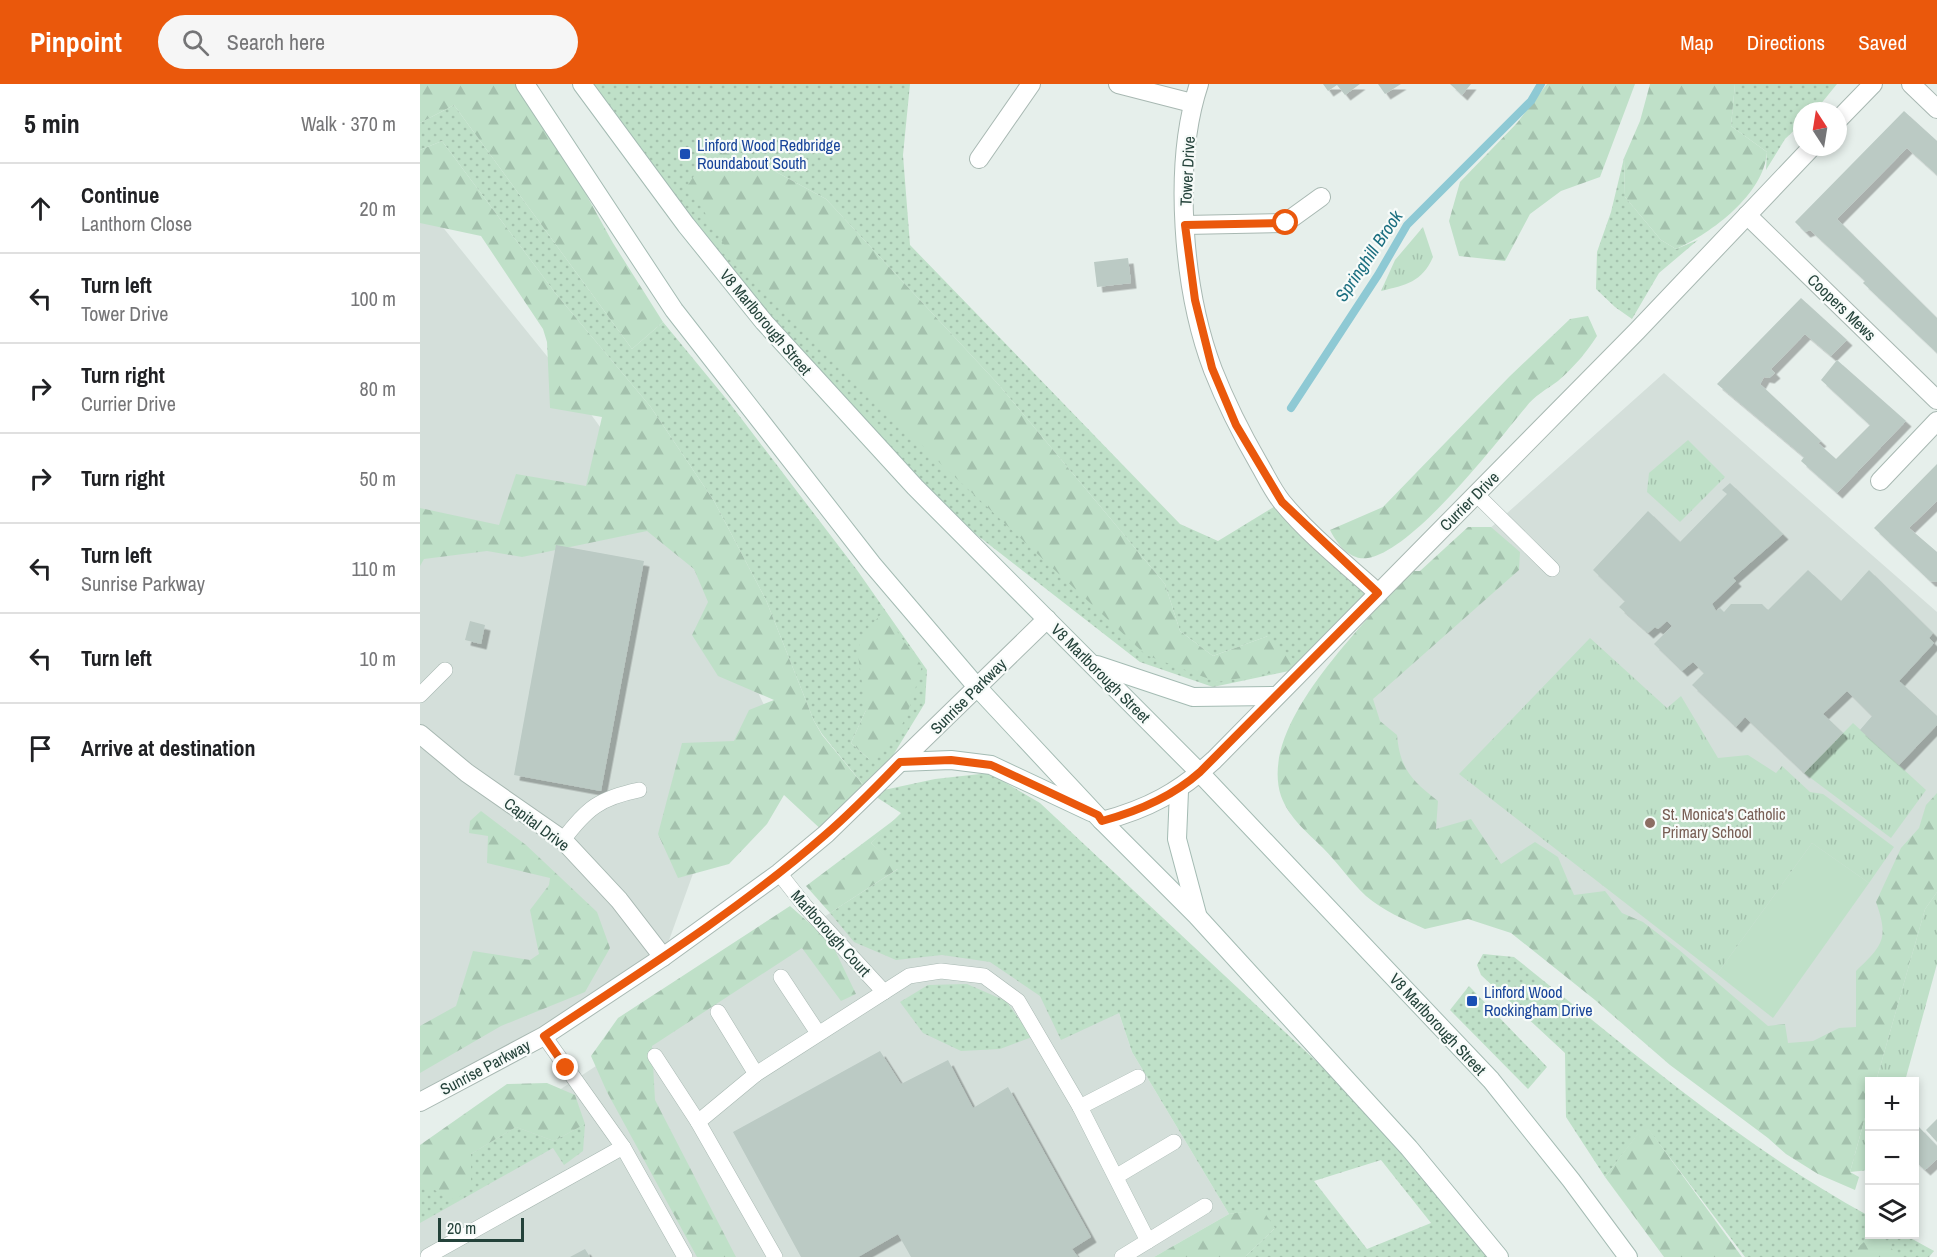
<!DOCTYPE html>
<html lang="en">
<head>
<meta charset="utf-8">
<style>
	:root { --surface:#fff; --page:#f6f6f6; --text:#202124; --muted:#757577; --line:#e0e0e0; --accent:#ea580c }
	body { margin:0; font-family:"Archivo Narrow",sans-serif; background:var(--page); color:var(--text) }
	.controls { position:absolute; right:18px; bottom:18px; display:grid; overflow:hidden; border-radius:0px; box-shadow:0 3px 9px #0003 }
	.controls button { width:54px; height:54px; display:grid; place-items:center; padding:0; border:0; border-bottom:2px solid var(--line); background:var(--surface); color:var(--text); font:30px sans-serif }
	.compass { position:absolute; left:1373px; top:18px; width:54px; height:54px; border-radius:50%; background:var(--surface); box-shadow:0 3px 9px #0003; rotate:348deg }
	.scale { position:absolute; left:18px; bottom:15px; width:86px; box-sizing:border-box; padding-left:6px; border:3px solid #24423a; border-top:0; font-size:16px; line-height:21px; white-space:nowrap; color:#24423a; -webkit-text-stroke:4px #f7fbf9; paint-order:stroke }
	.stop { position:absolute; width:18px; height:18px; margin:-14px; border:4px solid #ea580c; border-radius:50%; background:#fff }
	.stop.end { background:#ea580c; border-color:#fff; box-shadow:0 2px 6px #0008 }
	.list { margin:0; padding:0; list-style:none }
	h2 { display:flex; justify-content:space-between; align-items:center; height:78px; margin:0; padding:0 24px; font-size:26px }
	h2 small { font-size:20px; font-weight:400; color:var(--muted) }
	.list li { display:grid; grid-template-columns:39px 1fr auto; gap:18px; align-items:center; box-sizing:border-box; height:90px; padding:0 24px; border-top:2px solid var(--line) }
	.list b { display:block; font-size:22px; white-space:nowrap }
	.list p { margin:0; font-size:20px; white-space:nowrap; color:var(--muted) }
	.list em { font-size:20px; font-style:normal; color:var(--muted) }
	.icon { flex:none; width:33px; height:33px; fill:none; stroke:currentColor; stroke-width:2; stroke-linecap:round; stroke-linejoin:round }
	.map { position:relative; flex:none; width:1517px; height:1173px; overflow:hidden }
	header { display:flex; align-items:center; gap:36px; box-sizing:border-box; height:84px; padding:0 30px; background:var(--accent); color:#fff }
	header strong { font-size:28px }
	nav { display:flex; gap:33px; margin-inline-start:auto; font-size:21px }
	.search { width:420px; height:54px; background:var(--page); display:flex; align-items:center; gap:15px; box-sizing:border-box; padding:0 21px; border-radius:33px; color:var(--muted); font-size:22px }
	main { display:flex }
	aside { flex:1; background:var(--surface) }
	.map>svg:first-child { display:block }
	.built { fill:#d4dfda }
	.grass { fill:url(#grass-dots); fill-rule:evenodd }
	.forest { fill:url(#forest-firs) }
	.park { fill:url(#park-tufts) }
	.garden { fill:#bfe0c8 }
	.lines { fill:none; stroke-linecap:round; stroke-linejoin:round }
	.stream { stroke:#8ec9d4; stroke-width:8 }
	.building { fill:#bbcac4; filter:url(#shadow) }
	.lane-casing { stroke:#a8b8b2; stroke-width:16 }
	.street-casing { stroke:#a8b8b2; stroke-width:20 }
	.secondary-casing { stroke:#a4bbb3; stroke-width:20 }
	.lane { stroke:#fff; stroke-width:15 }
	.street { stroke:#fff; stroke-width:18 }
	.secondary { stroke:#fff; stroke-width:18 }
	.route { stroke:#ea580c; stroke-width:8 }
	.transit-dot { fill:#1a4fb4; stroke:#f7fbf9; stroke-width:2 }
	.education-dot { fill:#8d6e63; stroke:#f7fbf9; stroke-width:2 }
	.labels { text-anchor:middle; stroke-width:4.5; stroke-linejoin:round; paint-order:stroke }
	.transit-label { font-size:16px; fill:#164399; stroke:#f7fbf9; text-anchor:start }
	.street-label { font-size:16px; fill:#24423a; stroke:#f7fbf9 }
	.education-label { font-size:16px; fill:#785e54; stroke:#f7fbf9; text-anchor:start }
	.water-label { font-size:18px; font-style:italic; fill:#1c6f80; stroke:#f7fbf9 }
</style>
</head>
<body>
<header>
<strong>Pinpoint</strong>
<div class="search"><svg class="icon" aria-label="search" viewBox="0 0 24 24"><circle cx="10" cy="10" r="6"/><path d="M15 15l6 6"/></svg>Search here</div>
<nav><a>Map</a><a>Directions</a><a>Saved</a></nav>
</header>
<main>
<aside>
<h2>5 min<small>Walk · 370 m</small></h2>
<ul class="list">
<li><svg class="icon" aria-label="ahead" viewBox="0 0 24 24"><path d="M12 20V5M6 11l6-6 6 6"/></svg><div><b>Continue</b><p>Lanthorn Close</p></div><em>20 m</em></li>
<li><svg class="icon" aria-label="left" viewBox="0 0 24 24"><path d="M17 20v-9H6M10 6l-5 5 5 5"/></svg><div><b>Turn left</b><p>Tower Drive</p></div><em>100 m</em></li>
<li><svg class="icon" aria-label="right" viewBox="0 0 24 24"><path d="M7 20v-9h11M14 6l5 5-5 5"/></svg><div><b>Turn right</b><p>Currier Drive</p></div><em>80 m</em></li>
<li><svg class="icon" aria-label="right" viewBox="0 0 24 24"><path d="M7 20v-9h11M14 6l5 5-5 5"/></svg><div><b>Turn right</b></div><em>50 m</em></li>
<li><svg class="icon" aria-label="left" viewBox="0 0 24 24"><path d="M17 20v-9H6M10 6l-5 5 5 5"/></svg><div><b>Turn left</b><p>Sunrise Parkway</p></div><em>110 m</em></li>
<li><svg class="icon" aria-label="left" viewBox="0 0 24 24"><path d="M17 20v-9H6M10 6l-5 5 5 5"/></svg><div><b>Turn left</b></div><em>10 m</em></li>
<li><svg class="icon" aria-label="arrive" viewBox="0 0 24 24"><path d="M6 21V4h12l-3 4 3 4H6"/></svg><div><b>Arrive at destination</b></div></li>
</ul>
</aside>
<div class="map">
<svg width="1517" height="1173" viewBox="0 0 1517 1173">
	<defs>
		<pattern id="grass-dots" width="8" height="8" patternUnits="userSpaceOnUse" patternTransform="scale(1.5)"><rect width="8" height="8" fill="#bfe0c8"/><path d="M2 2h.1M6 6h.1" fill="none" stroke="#a4c1ad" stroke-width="1.8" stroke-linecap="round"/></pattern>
		<pattern id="forest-firs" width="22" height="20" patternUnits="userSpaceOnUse" patternTransform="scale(1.5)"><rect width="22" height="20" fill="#bfe0c8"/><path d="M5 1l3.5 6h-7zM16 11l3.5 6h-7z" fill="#a4c1ad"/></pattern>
		<pattern id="park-tufts" width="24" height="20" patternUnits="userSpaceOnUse" patternTransform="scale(1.5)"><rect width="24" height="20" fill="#bfe0c8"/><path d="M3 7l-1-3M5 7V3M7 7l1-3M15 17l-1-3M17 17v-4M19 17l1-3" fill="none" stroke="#a4c1ad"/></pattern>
		<filter id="shadow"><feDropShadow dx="5.5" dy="5.5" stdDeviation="0" flood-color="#0004"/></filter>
	</defs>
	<rect width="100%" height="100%" fill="#e6efeb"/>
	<!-- built -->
	<g class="built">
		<polygon points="0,115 143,292 269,465 357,648 297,723 243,873 0,1018"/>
		<polygon points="1244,289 1517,528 1517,808 1505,825 1456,997 1450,998 1449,1019 1085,814 1012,817 908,589"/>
		<polygon points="479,784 699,929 712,968 809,1130 734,1173 0,1173 0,1100 43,1069"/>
	</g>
	<!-- grass -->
	<g class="grass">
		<path d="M 162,0 L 490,0 L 483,71 L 490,161 L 760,440 L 798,457 L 862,418 L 958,509 L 883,584 L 793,603 L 720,578 L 495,403 L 344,238 ZM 297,56 L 406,115 L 579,301 L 745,500 L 760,547 L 793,572 L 848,552 L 797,598 Z"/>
		<polygon points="1315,0 1417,0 1395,27 1382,27 1382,39 1365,55 1346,86 1347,68 1311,42"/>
		<path d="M 34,21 L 212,265 L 243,238 L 308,317 L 437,486 L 507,586 L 505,619 L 450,709 L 515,695 L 569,689 L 620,719 L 989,1064 L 1078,1173 L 825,1173 L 854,1145 L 842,1126 L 809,1130 L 712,968 L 699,929 L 641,956 L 620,912 L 570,878 L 522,871 L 476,876 L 434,858 L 410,829 L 478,785 L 451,759 L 481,729 L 450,709 L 402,650 L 394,637 L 346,516 L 294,417 L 230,322 L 136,210 L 22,57 L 0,66 L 0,39 ZM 446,626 L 449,675 L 431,659 ZM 961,1076 L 1011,1139 L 947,1165 L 894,1097 Z"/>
		<polygon points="1204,74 1205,113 1241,156 1256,165 1278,156 1239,189 1212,235 1195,223 1176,205 1177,168 1191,128"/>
		<path d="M 1063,870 L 1094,873 C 1208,964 1321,1062 1449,1132 L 1450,1150 L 1485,1151 L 1514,1167 L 1509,1173 L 1325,1173 L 1225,1041 L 1185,1093 L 1146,1033 L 1145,969 L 1061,891 L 1057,881 Z"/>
		<polygon points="547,900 586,917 612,953 580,965 541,967 503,949 480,918 508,901"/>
		<polygon points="1049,902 1127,983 1108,1005 1030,926"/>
		<polygon points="165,1040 163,1067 144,1081 133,1064 0,1139 0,1099 51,1104 51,1070 96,1043 134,1057"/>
	</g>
	<!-- forest -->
	<g class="forest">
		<polygon points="0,0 105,0 193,159 243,238 212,265 34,21 0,39"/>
		<polygon points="1127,0 1215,0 1180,93 1141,107 1110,130 1085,177 1039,172 1029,137 1040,98 1097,39"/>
		<path d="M 1230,0 L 1315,0 L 1311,42 L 1347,68 C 1344,110 1292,149 1256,165 L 1241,156 L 1205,113 L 1204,74 L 1220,37 Z"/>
		<polygon points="297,56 406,115 579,301 745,500 760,547 793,572 848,552 883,584 797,598 726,571 521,380 308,167 268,101"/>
		<polygon points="22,57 136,210 230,322 294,417 346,516 394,637 402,651 450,709 406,750 364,711 347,740 309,780 258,794 238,750 262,659 314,657 329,626 354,616 298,592 272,551 288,518 274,485 227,447 102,473 67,467 4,475 0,482 0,424 79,441 96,390 166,402 182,333 130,324 127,258 123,245 61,152 0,139 0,66"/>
		<path d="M 1168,232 L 1177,252 C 1166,269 1154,283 1138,297 C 1127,305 1114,312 1106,323 C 1075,360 994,466 948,474 C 930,477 917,460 910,446 L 963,423 L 1090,292 L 1150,235 Z"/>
		<path d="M 1048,443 L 1071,443 L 1100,468 L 1099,486 L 953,615 L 960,637 L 977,651 C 980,685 992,697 1018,717 L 1016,745 L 1051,735 L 1081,780 L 1115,758 L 1138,773 L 1154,811 L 1185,807 L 1202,829 L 1223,838 L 1258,865 L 1348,942 L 1365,940 L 1368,959 L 1393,957 L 1419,944 L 1436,943 L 1436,887 C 1463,861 1469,855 1456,818 L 1481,764 L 1499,744 L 1506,721 L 1517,709 L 1517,808 L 1505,825 L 1456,997 L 1450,998 L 1449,1019 L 1430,1088 L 1439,1093 L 1435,1106 L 1398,1090 L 1366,1070 L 1348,1054 L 1250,981 L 1175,916 L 1091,849 L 1048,835 L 1005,845 C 985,836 962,826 946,812 C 930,797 918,779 903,764 C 888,749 869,734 861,712 C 837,638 947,541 988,487 L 1000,487 Z"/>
		<path d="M 463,528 L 502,582 C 492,614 483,662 449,675 L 431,659 L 446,626 L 438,571 L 441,552 Z"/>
		<polygon points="61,727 106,761 177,828 190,864 165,908 81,942 0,989 0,942 36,922 53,867 110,876 119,870 110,826 129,801 130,794 67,779 68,752 49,749 50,737"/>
		<polygon points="482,730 451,759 479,784 410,829 386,802"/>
		<polygon points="370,822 411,858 436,910 421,917 382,864 232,962 235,1016 316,1173 277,1173 187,1008 171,972 198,934"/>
		<polygon points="127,999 155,1011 165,1040 134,1057 96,1043 51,1070 51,1104 35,1116 0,1099 0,1061 87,1000"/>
		<polygon points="1225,1040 1322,1173 1244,1173 1185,1093"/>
		<polygon points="842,1125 855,1144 825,1173 734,1173 809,1130"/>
		<polygon points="1452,1151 1456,1151 1481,1173 1427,1173"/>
	</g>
	<!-- park -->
	<g class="park">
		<path d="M 1003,143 L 1013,173 C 1002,198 986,201 961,207 L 975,176 Z"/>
		<polygon points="1268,356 1305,393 1260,438 1227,408 1229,389"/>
		<polygon points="1170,554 1247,624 1261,612 1298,674 1328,671 1356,689 1362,682 1390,708 1403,710 1474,763 1449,799 1392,759 1297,890 1039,690"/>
		<polygon points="1433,639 1506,706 1471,754 1384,689"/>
		<polygon points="1517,808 1517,880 1485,997 1456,997 1505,825"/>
		<polygon points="1449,1019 1449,1086 1430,1088"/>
	</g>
	<!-- garden -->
	<polygon class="garden" points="1392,759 1449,799 1353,934 1297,890"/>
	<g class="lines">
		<!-- stream -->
		<polyline class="stream" points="871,324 958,191 987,141 1111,17 1121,0"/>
	</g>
	<!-- building -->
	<g class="building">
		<polygon points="903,0 940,0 925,11 917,1 908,7"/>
		<polygon points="958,0 981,0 965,10"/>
		<polygon points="1030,0 1051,0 1042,11"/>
		<polygon points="1484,27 1517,57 1517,91 1487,64 1417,135 1517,234 1517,269 1443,199 1445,197 1390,146 1385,148 1375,138"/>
		<polygon points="708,174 711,199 677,203 674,178"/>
		<polygon points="1381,214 1427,256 1411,272 1385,250 1351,285 1355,289 1349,294 1344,293 1340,300 1401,357 1398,359 1416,375 1450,341 1401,296 1417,276 1486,337 1417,409 1381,377 1384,373 1297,300"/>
		<polygon points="1517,380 1517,417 1489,444 1517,468 1517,498 1510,497 1454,444"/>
		<polygon points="1310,399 1363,450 1313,494 1316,497 1292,520 1296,527 1300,524 1304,528 1311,520 1342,520 1348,526 1388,486 1421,517 1449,486 1513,549 1509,554 1514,559 1479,597 1517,632 1517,641 1479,681 1440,646 1452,632 1427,607 1403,630 1423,649 1384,689 1325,633 1316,643 1272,601 1284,589 1273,578 1262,587 1234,560 1252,542 1247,537 1238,545 1235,543 1228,549 1199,523 1205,517 1173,486 1228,427 1260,458 1307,410 1302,406"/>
		<polygon points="136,461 224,477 181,707 94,691"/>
		<polygon points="50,537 65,541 61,560 45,556"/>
		<polygon points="460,967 481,1000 528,976 553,1024 588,1003 671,1153 652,1165 658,1173 491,1173 478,1150 438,1173 381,1173 313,1048"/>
		<polygon points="1517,1035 1517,1058 1506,1046"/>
		<polygon points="1499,1043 1517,1062 1517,1075 1505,1086 1494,1076 1494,1047"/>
		<polygon points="165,1165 170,1173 150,1173"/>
	</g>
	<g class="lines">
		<!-- lane casing -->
		<g class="lane-casing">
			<g id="lane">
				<polyline points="1056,410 1132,485"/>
				<polyline points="0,611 25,586"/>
				<path d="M 143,756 C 167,724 180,714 219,706"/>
				<polyline points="359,789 385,822 464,908"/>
				<polyline points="361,893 398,949"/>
				<polyline points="298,928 336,990"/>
				<polyline points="124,952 203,1063 265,1173"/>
				<polyline points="235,972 278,1038"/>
				<polyline points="660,1023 718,993"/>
				<polyline points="697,1092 754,1058"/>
				<polyline points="728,1157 785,1122"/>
				<polyline points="8,1172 203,1063"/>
				<polyline points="355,1173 278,1038 336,990 489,892 521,887 564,892 598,917 660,1023 728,1157 702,1173"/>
			</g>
		</g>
		<!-- street casing -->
		<g class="street-casing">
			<g id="street">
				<polyline points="698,0 772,19"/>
				<path d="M 779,0 C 752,81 763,207 793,286 C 806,319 821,349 839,380 C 846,392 853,407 862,418 C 890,452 926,480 958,509"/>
				<polyline points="1491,0 1517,25"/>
				<polyline points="1418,36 1453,0"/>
				<polyline points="559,75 611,0"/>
				<polyline points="1327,131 1517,316"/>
				<polyline points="765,141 865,139 901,113"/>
				<polyline points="1460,397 1517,337"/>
				<polyline points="0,650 47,689 143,756 199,816 243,873"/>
				<path d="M 682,737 C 728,725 759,708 794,676 L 1217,247 L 1392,63"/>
				<polyline points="0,1018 124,952 243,873 359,789 406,750 627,535"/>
			</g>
		</g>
		<!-- secondary casing -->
		<g class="secondary-casing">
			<g id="secondary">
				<polyline points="105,0 254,226 452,480 557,603 682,737 777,832 989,1064 1079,1173"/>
				<polyline points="162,0 266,141 344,238 495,403 780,689 1071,996 1151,1096 1208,1173"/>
				<polyline points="677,581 773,613 856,612"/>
				<polyline points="480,678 531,676 571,681 671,728"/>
				<polyline points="759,707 757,755 777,830"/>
			</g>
		</g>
		<!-- lane -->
		<use href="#lane" class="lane"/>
		<!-- street -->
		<use href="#street" class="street"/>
		<!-- secondary -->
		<use href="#secondary" class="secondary"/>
	</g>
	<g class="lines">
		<!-- route -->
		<path class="route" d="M 146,984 L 124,952 C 219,889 318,827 405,751 C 432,728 456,703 480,678 L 531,676 L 571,681 L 678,731 L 682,737 C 719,727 752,713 780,688 L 958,509 L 862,418 L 816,341 L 792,284 L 775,216 L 765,141 L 866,139"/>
	</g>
	<!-- markers -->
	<g class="transit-dot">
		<rect x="259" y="64" width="12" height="12" rx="3"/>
		<rect x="1046" y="911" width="12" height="12" rx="3"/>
	</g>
	<circle class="education-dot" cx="1230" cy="739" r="6"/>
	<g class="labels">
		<!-- transit labels -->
		<g class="transit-label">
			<text x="277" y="67">Linford Wood Redbridge<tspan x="277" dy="18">Roundabout South</tspan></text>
			<text x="1064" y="914">Linford Wood<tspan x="1064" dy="18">Rockingham Drive</tspan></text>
		</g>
		<!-- street labels -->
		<g class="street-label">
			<text transform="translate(767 87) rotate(-87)" y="6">Tower Drive</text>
			<text transform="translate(1422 223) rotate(44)" y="6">Coopers Mews</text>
			<text transform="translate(346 238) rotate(50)" y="6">V8 Marlborough Street</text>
			<text transform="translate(1049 417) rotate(-45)" y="6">Currier Drive</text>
			<text transform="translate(681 589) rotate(45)" y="6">V8 Marlborough Street</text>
			<text transform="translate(548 612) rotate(-45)" y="6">Sunrise Parkway</text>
			<text transform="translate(117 740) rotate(37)" y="6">Capital Drive</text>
			<text transform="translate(411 849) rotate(48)" y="6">Marlborough Court</text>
			<text transform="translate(1018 940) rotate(47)" y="6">V8 Marlborough Street</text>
			<text transform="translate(65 983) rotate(-28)" y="6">Sunrise Parkway</text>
		</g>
		<!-- education labels -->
		<g class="education-label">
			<text x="1242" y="736">St. Monica's Catholic<tspan x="1242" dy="18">Primary School</tspan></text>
		</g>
		<!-- water labels -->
		<g class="water-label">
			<text transform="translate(949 172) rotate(-56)" y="6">Springhill Brook</text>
		</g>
	</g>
</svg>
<div class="controls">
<button>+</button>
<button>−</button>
<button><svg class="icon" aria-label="layers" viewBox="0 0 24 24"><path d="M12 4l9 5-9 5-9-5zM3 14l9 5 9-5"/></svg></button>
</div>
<svg class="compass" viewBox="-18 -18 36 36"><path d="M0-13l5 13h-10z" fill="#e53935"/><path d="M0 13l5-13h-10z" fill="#757577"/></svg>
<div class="scale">20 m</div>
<div class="stop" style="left:866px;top:139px"></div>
<div class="stop end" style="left:146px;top:984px"></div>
</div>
</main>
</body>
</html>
